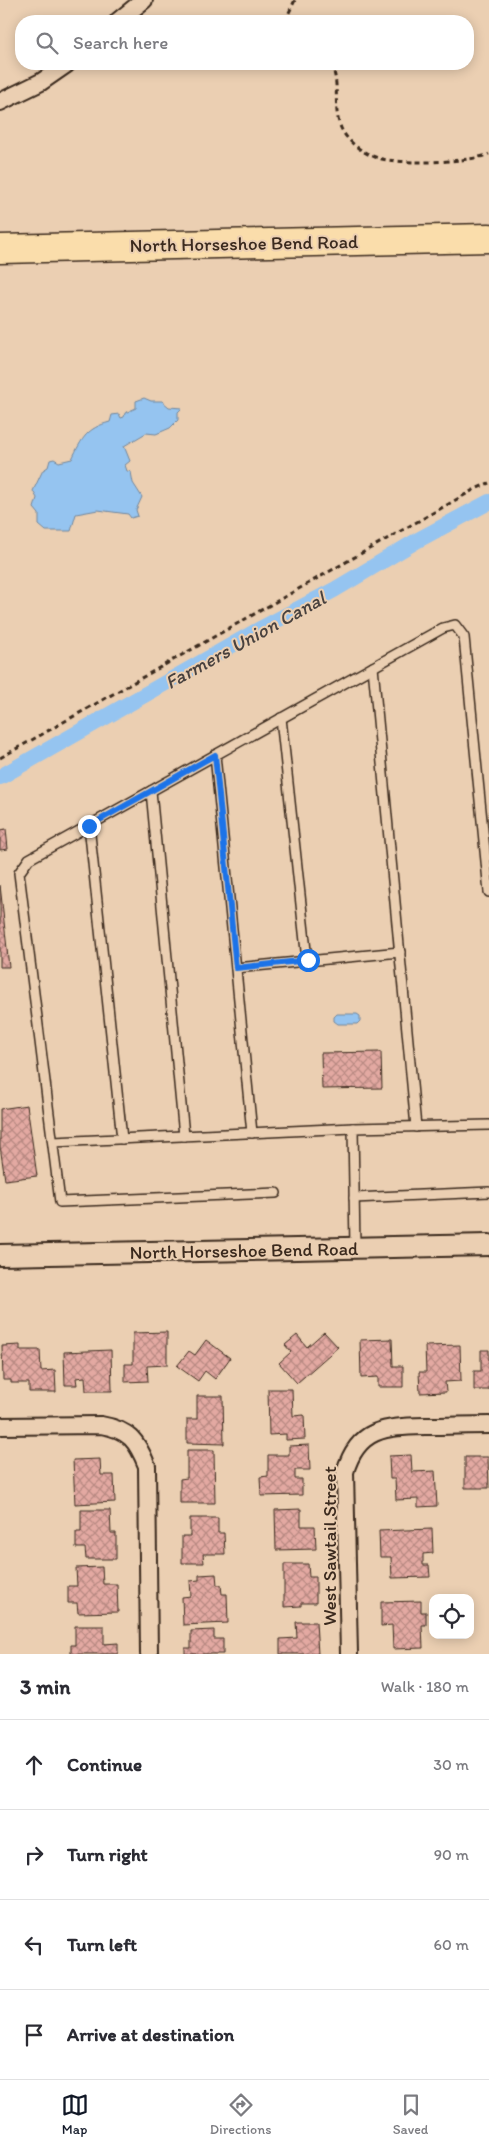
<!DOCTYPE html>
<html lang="en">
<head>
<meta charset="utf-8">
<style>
	:root { --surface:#fff; --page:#f2f2f3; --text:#2b2b33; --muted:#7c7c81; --line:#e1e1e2; --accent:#111827 }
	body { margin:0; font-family:Itim,sans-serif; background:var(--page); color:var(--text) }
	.controls { position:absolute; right:15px; bottom:15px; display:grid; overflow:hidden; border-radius:10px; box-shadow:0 2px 12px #0003 }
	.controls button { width:45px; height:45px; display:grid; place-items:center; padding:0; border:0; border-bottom:1px solid var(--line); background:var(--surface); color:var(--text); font:25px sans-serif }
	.stop { position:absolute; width:15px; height:15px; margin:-11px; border:4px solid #1a73e8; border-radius:50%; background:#fff }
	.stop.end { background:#1a73e8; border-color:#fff; box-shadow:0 1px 5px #0008 }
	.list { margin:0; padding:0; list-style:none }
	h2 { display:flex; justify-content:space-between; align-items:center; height:65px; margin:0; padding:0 20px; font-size:21px }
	h2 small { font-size:16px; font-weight:400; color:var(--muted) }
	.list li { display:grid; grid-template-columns:32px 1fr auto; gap:15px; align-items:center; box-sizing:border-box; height:90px; padding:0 20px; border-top:1px solid var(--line) }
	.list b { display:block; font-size:19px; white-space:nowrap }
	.list em { font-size:16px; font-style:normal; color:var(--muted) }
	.icon { flex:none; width:28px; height:28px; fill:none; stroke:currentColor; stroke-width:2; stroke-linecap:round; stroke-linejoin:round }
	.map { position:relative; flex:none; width:489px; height:1654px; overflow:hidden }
	.search { position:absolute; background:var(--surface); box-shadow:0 2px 12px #0003; left:15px; right:15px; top:15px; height:55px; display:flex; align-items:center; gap:12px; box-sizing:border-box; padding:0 18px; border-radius:20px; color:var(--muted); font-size:19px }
	.sheet { height:425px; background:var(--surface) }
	nav { display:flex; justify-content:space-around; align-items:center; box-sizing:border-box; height:70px; border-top:1px solid var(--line); background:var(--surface); font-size:14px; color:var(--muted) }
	nav a { display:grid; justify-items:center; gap:2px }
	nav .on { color:var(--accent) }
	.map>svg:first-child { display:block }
	.water { fill:#95c4f0; stroke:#71869c }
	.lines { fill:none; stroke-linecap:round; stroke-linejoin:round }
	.canal { stroke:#95c4f0; stroke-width:16 }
	.building { fill:url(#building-cross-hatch); stroke:#3b2a1e }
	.service-casing { stroke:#3b2a1e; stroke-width:12 }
	.minor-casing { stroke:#3b2a1e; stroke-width:20 }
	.tertiary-casing { stroke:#3b2a1e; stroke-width:24 }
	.trunk-casing { stroke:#3b2a1e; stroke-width:31 }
	.path { stroke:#3b2a1e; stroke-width:3; stroke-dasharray:5 4; stroke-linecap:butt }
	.service { stroke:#ebcfb2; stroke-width:9 }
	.minor { stroke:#ebcfb2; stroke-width:16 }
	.tertiary { stroke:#ebcfb2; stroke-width:20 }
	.trunk { stroke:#faddab; stroke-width:28 }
	.route { stroke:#1a73e8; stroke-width:6 }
	.labels { text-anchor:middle; stroke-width:4; stroke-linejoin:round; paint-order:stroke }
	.street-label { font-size:19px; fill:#3b2a1e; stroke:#ebcfb2 }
	.water-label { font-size:20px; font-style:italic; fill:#48413e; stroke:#ebcfb2 }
</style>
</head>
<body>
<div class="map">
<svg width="489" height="1654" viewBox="0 0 489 1654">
	<defs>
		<pattern id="building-cross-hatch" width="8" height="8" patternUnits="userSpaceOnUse" patternTransform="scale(1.25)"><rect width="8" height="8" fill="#e3a9a2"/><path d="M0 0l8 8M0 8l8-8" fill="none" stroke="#b98a83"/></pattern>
	</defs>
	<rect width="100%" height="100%" fill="#ebcfb2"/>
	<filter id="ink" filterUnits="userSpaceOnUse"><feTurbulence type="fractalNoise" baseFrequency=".02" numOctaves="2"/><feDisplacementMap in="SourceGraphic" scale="10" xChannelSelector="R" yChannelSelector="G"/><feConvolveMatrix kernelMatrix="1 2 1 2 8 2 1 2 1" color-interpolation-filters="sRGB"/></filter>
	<g filter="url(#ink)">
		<!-- water -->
		<g class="water">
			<path d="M 144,398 L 151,401 L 162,401 L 169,407 L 182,408 L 178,412 L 178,420 L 170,428 L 156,434 L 146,433 L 124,446 L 130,461 L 125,465 L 127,471 L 131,472 L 133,483 L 142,497 L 136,510 L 138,516 L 131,518 L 128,514 L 98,510 L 76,514 L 71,531 L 46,531 L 39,525 L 39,514 L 34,508 L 37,498 L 33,491 L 43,470 L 48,467 L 50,460 L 54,459 L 59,462 L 72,459 C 82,438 87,428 110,422 L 112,415 L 119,414 L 121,418 L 124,417 L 125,413 L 136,408 L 136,401 Z"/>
			<polygon points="337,1014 357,1014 360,1016 360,1021 357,1024 338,1024 334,1021 334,1017"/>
		</g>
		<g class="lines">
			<!-- canal -->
			<polyline class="canal" points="0,777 262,628 334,590 418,540 489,502"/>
		</g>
		<!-- building -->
		<g class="building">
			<polygon points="6,829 8,849 0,850 0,830"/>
			<polygon points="0,885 9,967 0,967"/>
			<polygon points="381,1052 382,1088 322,1089 321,1053"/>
			<polygon points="27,1105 37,1176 5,1180 0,1146 0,1109"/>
			<polygon points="167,1332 167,1365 147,1366 148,1381 125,1382 125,1364 133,1364 133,1333"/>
			<polygon points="324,1332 338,1347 297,1383 279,1363 291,1352 285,1345 297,1335 307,1347"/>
			<polygon points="392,1339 393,1366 403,1366 403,1387 378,1387 378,1377 361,1378 360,1340"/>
			<polygon points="206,1340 230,1358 215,1379 205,1371 198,1381 177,1366 189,1351 195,1355"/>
			<polygon points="20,1345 20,1350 40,1350 41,1371 55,1370 56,1392 29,1392 29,1383 11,1383 11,1380 3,1380 2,1346"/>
			<polygon points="460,1345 461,1381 445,1382 446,1392 420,1393 419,1372 426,1372 425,1346"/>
			<polygon points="111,1350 112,1391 86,1391 85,1377 76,1378 77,1385 65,1385 64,1352"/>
			<polygon points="481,1350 489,1350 489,1390 474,1390 474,1371 481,1371"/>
			<polygon points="268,1389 292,1389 293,1416 304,1415 305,1439 286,1440 286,1434 269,1435"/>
			<polygon points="197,1396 223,1396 224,1444 187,1443 187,1419 197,1419"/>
			<polygon points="309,1445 310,1470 295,1470 295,1479 302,1479 302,1495 261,1496 260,1477 268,1476 268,1455 289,1455 289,1446"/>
			<polygon points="187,1450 214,1450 215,1503 180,1503 180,1479 187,1478"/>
			<polygon points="411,1455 412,1472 435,1471 437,1506 418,1507 418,1499 396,1500 395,1479 390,1479 389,1456"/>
			<polygon points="465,1457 488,1457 489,1488 465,1488"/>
			<polygon points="100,1459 101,1475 114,1475 115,1502 75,1504 73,1460"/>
			<polygon points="301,1509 301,1526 315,1526 316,1549 276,1550 275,1510"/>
			<polygon points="81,1510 110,1510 111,1533 116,1533 116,1559 86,1559 85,1548 76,1548 76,1532 81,1532"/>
			<polygon points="190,1518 218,1518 218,1533 224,1533 225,1554 203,1554 204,1563 182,1563 182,1536 190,1536"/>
			<polygon points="432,1529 433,1553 423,1554 423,1565 429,1565 430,1577 392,1578 391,1557 380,1557 379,1531"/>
			<polygon points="284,1564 308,1564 309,1577 316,1577 316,1603 301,1603 301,1606 284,1607"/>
			<polygon points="102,1567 103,1584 117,1584 118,1612 78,1613 77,1603 68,1603 68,1586 77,1586 76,1568"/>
			<polygon points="216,1574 217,1585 221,1585 222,1594 227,1594 228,1623 183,1625 182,1597 191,1596 190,1581 199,1580 199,1575"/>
			<polygon points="421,1601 421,1612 426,1612 426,1625 422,1625 423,1648 393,1649 392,1625 381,1626 381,1602"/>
			<polygon points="296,1622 316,1622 318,1654 280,1654 280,1639 297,1638"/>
			<polygon points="75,1626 104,1626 104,1644 118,1643 118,1654 71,1654 71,1645 75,1645"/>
			<polygon points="214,1630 214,1639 223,1639 223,1654 185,1654 185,1648 191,1648 191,1631"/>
		</g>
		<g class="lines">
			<!-- service casing -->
			<g class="service-casing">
				<g id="service">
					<polyline points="373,667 416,1127"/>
					<polyline points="281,718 307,960"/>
					<polyline points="215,755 252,1133"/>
					<polyline points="151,791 184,1136"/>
					<polyline points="89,825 122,1139"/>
					<polyline points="236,968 400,952"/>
					<polyline points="53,1142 353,1128"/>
					<polyline points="276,1193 60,1202 19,873 29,859 443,628 455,625 464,637 489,892"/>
					<polyline points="354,1198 489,1192"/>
					<polyline points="355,1247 353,1128 489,1125"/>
				</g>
			</g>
			<!-- minor casing -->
			<g class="minor-casing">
				<g id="minor">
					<polyline points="118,21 144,0"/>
					<polyline points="0,102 41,82 67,64"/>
					<path d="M 0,1426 L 101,1425 C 130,1430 137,1441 147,1466 L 149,1654"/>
					<path d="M 349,1654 L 345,1472 C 358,1427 386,1427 427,1426 C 448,1426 468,1425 489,1425"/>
				</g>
			</g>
			<!-- tertiary casing -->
			<g class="tertiary-casing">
				<polyline id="tertiary" points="0,1255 489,1245"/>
			</g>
			<!-- trunk casing -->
			<g class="trunk-casing">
				<polyline id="trunk" points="0,249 489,238"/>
			</g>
			<!-- path -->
			<g class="path">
				<path d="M 229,21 C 245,14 261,17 278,21"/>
				<polyline points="285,21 295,0"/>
				<path d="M 331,64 C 341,84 332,108 341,128 C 347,141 361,152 375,157 C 395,165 470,163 489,154"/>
				<polyline points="0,758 475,489 489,483"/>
			</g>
			<!-- service -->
			<use href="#service" class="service"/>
			<!-- minor -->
			<use href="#minor" class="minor"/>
			<!-- tertiary -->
			<use href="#tertiary" class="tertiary"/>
			<!-- trunk -->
			<use href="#trunk" class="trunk"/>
		</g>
	</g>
	<g class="lines" filter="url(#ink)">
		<!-- route -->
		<polyline class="route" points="89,826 215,755 236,968 308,960"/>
	</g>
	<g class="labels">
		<!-- street labels -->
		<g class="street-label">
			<text transform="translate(244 243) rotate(-1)" y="7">North Horseshoe Bend Road</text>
			<text transform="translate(244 1250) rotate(-1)" y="7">North Horseshoe Bend Road</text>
			<text transform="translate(329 1546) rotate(-90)" y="7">West Sawtail Street</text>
		</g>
		<!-- water labels -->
		<g class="water-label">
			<text transform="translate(245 640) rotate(-29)" y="7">Farmers Union Canal</text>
		</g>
	</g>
</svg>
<div class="controls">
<button><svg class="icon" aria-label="locate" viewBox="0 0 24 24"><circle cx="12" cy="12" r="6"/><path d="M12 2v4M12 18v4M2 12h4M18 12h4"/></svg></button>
</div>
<div class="stop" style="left:308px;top:960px"></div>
<div class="stop end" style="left:89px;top:826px"></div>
<div class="search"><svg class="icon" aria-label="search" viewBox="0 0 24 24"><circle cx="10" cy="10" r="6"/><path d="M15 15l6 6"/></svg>Search here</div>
</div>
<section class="sheet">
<h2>3 min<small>Walk · 180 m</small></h2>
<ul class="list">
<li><svg class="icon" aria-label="ahead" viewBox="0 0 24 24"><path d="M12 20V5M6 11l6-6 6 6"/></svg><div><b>Continue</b></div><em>30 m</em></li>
<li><svg class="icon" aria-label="right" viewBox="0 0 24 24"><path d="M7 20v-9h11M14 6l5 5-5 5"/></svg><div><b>Turn right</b></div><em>90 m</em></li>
<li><svg class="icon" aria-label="left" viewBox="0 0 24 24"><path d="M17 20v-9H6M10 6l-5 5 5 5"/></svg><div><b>Turn left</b></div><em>60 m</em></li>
<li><svg class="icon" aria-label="arrive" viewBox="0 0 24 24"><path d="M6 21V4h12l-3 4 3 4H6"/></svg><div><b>Arrive at destination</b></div></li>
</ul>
</section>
<nav>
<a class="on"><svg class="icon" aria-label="map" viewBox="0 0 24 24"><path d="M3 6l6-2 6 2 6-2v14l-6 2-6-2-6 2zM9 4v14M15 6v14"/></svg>Map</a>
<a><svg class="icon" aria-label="directions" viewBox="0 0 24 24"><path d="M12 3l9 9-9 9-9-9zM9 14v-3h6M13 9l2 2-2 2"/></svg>Directions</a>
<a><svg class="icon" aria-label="saved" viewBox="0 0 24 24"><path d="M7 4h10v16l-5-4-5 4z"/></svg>Saved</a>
</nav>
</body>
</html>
